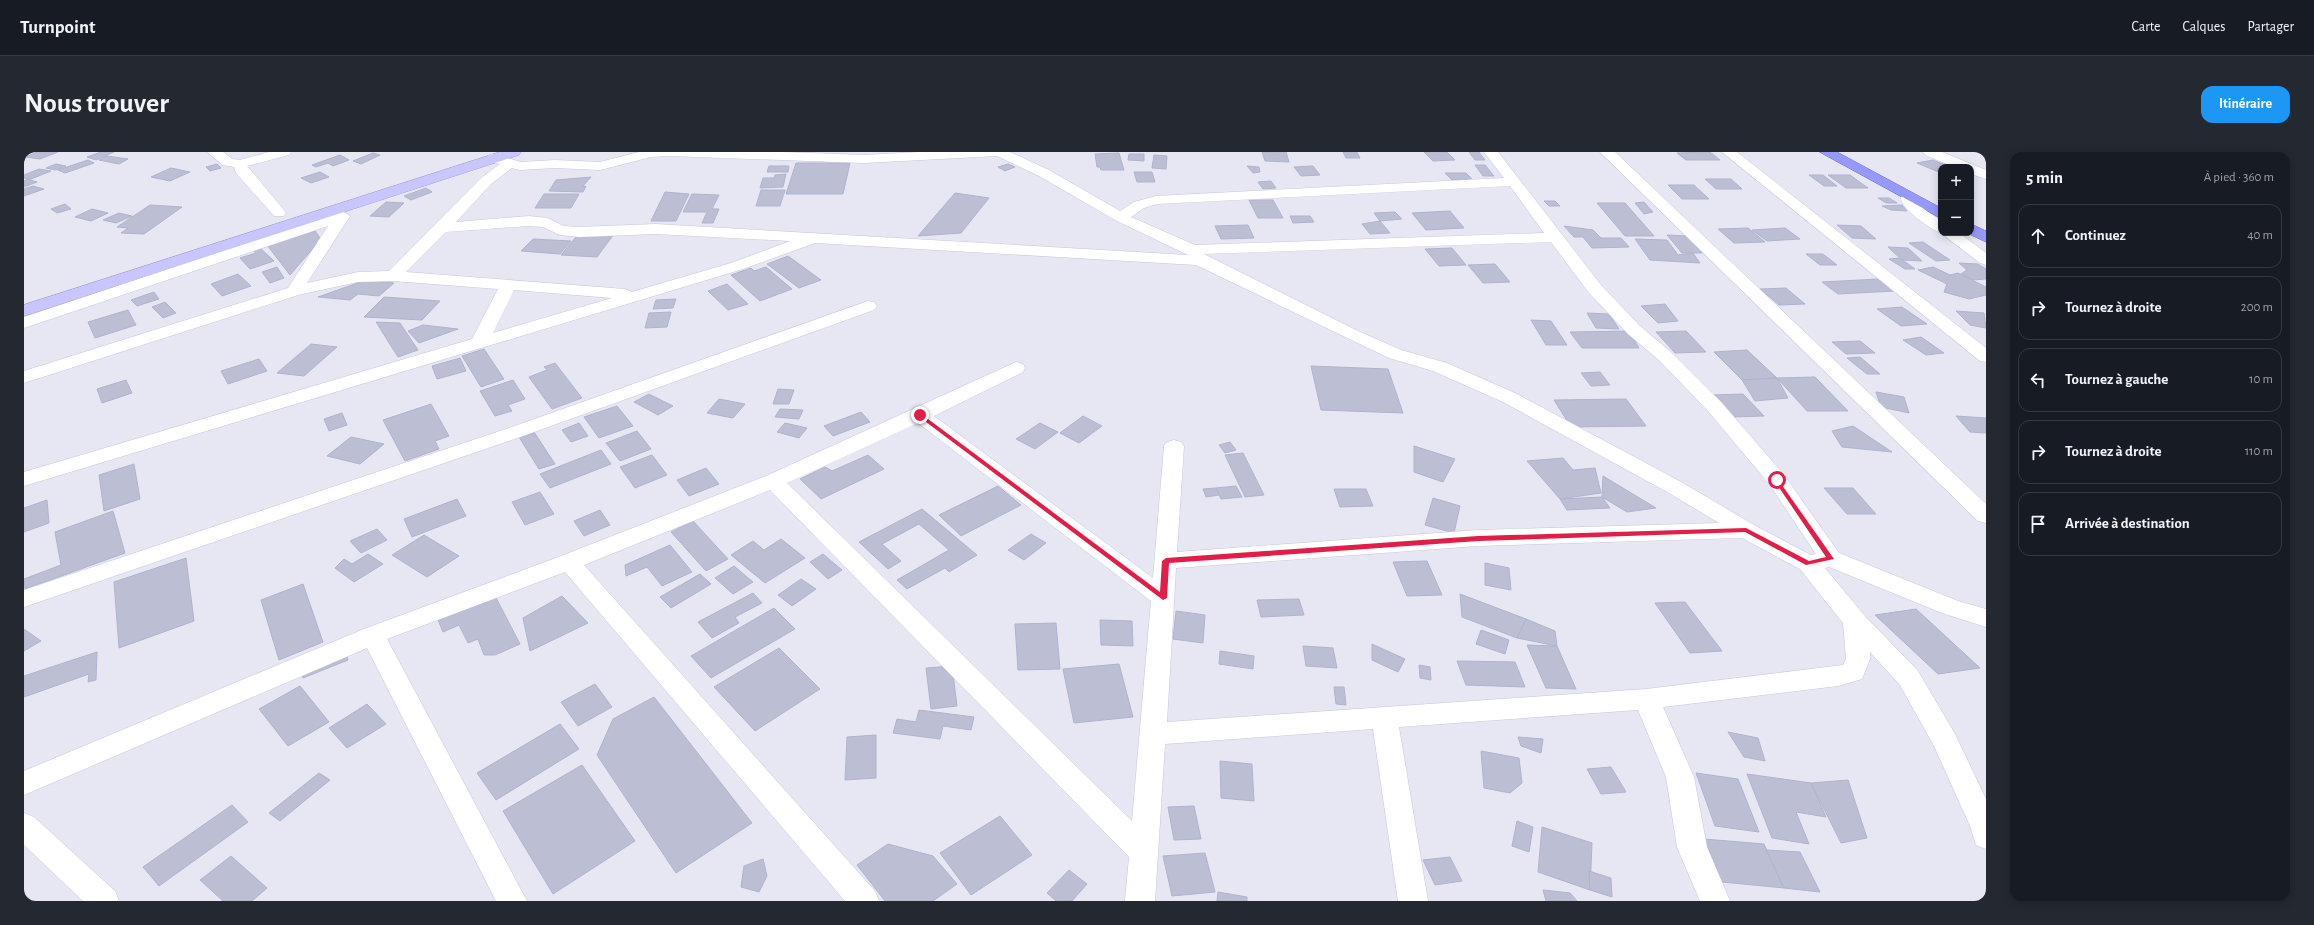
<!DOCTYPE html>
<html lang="fr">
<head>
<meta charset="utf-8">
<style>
	:root { --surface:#171b24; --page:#242831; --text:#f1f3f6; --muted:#9ea1a6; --line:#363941; --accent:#1c98f4 }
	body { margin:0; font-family:"Alegreya Sans",sans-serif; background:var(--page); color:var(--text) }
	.controls { position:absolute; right:12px; top:12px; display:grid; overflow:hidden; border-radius:8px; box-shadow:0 2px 10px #0003 }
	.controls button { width:36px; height:36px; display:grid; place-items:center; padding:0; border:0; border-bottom:1px solid var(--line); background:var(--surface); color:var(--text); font:20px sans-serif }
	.stop { position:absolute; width:12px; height:12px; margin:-9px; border:3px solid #e11d48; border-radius:50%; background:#fff }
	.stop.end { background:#e11d48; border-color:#fff; box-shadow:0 1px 4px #0008 }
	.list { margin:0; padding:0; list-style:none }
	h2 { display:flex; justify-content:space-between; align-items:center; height:52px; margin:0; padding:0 16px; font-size:17px }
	h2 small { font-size:13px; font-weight:400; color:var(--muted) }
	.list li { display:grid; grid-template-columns:26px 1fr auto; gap:12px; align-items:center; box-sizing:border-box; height:64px; margin:0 8px 8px; padding:0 8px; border:1px solid var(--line); border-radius:12px }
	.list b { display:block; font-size:15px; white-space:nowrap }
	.list em { font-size:13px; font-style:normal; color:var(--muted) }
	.icon { flex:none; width:22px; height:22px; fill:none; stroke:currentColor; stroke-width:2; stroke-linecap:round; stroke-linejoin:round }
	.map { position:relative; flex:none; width:1962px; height:749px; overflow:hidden; border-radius:12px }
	header { display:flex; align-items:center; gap:24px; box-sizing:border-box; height:56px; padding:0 20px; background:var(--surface); border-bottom:1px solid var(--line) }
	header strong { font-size:19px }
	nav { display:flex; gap:22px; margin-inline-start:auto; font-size:14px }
	.intro { display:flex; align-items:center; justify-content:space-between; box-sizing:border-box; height:96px; padding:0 24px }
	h1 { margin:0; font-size:28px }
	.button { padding:10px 18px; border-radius:12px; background:var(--accent); color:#fff; font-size:14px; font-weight:700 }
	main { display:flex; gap:24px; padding:0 24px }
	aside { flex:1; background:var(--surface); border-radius:12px; box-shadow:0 2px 10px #0003 }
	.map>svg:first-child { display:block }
	.building { fill:#bcbfd4; stroke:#afb3ce }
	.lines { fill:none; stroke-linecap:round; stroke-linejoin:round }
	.minor-casing { stroke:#c6c7dc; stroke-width:1 }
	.tertiary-casing { stroke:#c6c7dc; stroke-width:1 }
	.secondary-casing { stroke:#a09fdd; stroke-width:1 }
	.primary-casing { stroke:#676ae0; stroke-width:1 }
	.minor { fill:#fff; fill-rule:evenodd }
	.tertiary { fill:#fff; fill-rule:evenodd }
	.secondary { fill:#c8c6fd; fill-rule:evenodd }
	.primary { fill:#9798fb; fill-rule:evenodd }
	.route { fill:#e11d48 }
</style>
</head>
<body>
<header>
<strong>Turnpoint</strong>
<nav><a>Carte</a><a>Calques</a><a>Partager</a></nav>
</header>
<div class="intro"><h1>Nous trouver</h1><a class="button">Itinéraire</a></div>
<main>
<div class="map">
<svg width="1962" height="749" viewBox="0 0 1962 749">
	<rect width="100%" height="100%" fill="#e6e7f3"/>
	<!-- building -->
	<g class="building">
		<polygon points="13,0 34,0 16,7 2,5"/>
		<polygon points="77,0 90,0 72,8 63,5"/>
		<polygon points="1238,0 1262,0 1265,10 1241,9"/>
		<polygon points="1319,0 1333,0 1336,6 1322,6"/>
		<polygon points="1400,0 1423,0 1431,8 1409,9"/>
		<polygon points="1445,0 1455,0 1461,8 1451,8"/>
		<polygon points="1686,0 1696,8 1662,8 1653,1"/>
		<polygon points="349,1 356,3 337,12 329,9"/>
		<polygon points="1095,1 1100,18 1077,18 1076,15 1073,15 1071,2"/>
		<polygon points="1105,2 1120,2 1120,9 1104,8"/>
		<polygon points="316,3 325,8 309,14 304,11 292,15 288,13"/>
		<polygon points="1130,3 1143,4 1142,17 1128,16"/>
		<polygon points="83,4 104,7 95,12 75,8"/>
		<polygon points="64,8 70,11 41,21 34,18"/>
		<polygon points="1909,8 1926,15 1917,15 1917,21 1893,11"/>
		<polygon points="772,11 826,11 819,42 762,42"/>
		<polygon points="32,12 42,14 32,18 22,16"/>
		<polygon points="193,12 197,16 186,19 182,15"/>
		<polygon points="984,12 991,15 981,19 974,15"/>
		<polygon points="1451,13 1461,13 1470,24 1459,24"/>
		<polygon points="745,14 765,14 764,20 743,20"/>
		<polygon points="1223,14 1235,15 1236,20 1229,21"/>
		<polygon points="1289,14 1296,23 1277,24 1270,15"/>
		<polygon points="147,16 166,20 146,29 127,25"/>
		<polygon points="15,17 27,19 7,27 0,26 0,23"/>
		<polygon points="296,20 305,25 287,31 277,26"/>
		<polygon points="1110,20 1128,20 1131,30 1113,30"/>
		<polygon points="1421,21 1442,21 1449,28 1428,28"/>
		<polygon points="762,22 759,35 736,36 739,26 750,26 751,23"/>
		<polygon points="1785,23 1799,23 1813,34 1800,34"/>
		<polygon points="1804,23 1826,23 1844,36 1822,36"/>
		<polygon points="567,25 558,35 562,34 559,40 525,39 532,28"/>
		<polygon points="3,27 13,30 0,35 0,29"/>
		<polygon points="1681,27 1707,27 1718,37 1692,37"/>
		<polygon points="1247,29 1252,36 1239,37 1234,30"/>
		<polygon points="1644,33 1670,33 1685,47 1658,47"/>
		<polygon points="9,34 20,37 0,44 0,37"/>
		<polygon points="402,36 408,40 387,48 380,44"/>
		<polygon points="737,38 761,38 756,54 732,54"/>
		<polygon points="641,40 665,42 652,69 627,69"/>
		<polygon points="931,41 965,46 937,81 894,84"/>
		<polygon points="520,42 555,42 547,56 511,56"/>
		<polygon points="668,42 695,43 688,57 695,57 689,71 678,71 683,60 659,60"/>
		<polygon points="1854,46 1865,46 1873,51 1862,51"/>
		<polygon points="1225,48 1249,48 1259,66 1234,66"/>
		<polygon points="1520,49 1531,49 1536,54 1525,54"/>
		<polygon points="362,50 380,51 365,65 346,64"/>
		<polygon points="1620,50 1629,60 1620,62 1611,51"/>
		<polygon points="1573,51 1601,51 1630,84 1601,84"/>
		<polygon points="41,52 47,57 33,61 27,57"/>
		<polygon points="126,53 158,55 120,82 97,81 104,76 93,75"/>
		<polygon points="1878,53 1883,59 1867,58 1858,54"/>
		<polygon points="68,57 84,61 67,69 51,65"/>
		<polygon points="1426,59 1440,76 1402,78 1388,61"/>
		<polygon points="1371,60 1378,67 1356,69 1350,61"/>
		<polygon points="95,61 108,64 92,71 79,68"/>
		<polygon points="1266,64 1286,64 1290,70 1269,71"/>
		<polygon points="1356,69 1366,81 1346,82 1338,72"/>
		<polygon points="1224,73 1230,86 1197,87 1191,74"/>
		<polygon points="1813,73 1837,74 1852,87 1828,86"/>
		<polygon points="1540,74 1569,78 1577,86 1597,86 1605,95 1568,96 1559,85 1550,85"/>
		<polygon points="1724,76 1741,90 1710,91 1694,77"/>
		<polygon points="1761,76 1776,87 1743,89 1728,78"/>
		<polygon points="291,79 297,87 266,123 243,93"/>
		<polygon points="556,80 590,82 573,105 537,103"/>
		<polygon points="1643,83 1663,84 1678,101 1658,101"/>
		<polygon points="509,87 547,89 536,102 497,99"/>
		<polygon points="1611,87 1643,88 1654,103 1669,101 1676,111 1626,108"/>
		<polygon points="1899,90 1926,108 1912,109 1885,91"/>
		<polygon points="235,95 250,109 226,117 216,106 232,101 229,98"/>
		<polygon points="1864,95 1884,96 1898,109 1878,108"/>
		<polygon points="1428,96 1442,113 1415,114 1401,97"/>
		<polygon points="1782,102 1799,102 1813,113 1796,113"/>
		<polygon points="764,104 797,128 775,136 743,112"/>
		<polygon points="1876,106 1891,117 1881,117 1865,107"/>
		<polygon points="1935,111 1954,112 1962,117 1962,127 1949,128 1937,122 1943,118"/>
		<polygon points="1471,112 1486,130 1459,131 1444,113"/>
		<polygon points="253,115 260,126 246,131 238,120"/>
		<polygon points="742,115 768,137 736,149 707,123 727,116 730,119"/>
		<polygon points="1909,115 1926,123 1934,121 1962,135 1962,143 1945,147 1920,140 1923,132 1894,118"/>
		<polygon points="214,122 227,134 198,144 187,132"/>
		<polygon points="1854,127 1871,139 1814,142 1798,130"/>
		<polygon points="342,128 370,131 355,144 334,142 326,148 294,145"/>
		<polygon points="703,132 724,152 704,158 684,139"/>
		<polygon points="1762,136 1781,152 1755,153 1736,137"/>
		<polygon points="130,140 135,147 113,154 107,148"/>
		<polygon points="360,145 416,149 398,168 340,165"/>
		<polygon points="652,147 649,156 629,157 632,148"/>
		<polygon points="141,150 152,161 139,166 128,155"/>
		<polygon points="1641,152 1654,169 1634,171 1617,154"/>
		<polygon points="1878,155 1903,172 1877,174 1853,157"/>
		<polygon points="104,158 112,173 71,186 64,170"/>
		<polygon points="1932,159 1960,161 1962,176 1946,173"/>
		<polygon points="647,160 643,175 621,176 625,161"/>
		<polygon points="1563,161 1585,162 1595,177 1572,176"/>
		<polygon points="1507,168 1527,169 1543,193 1522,193"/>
		<polygon points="352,170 376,171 394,198 374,205"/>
		<polygon points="399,173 434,177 395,191 384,179"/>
		<polygon points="1605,179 1615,196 1558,196 1546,180"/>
		<polygon points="1662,179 1682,200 1651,201 1632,180"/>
		<polygon points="1897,185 1920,201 1902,203 1879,188"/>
		<polygon points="1836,189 1851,201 1822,202 1808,190"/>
		<polygon points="287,192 313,195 280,224 253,221"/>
		<polygon points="460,197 480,227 457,235 438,204"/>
		<polygon points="1723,198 1753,226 1718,228 1690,200"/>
		<polygon points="1836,205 1856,222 1843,222 1823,206"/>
		<polygon points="436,206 442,219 413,227 408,214"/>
		<polygon points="235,207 243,219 204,232 197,219"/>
		<polygon points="531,211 558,246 528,257 505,225 523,218 520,215"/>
		<polygon points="1287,214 1364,217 1379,261 1297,258"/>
		<polygon points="1576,220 1586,233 1567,234 1557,221"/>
		<polygon points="1791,225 1824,259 1783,259 1753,226"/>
		<polygon points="1753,226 1764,246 1731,249 1718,228"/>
		<polygon points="102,228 108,241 78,251 73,237"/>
		<polygon points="489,228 501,247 484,253 488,259 471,264 456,239"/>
		<polygon points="754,237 770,238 765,252 749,252"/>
		<polygon points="1852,240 1880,245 1885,261 1857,255"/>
		<polygon points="625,242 649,254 634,263 610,250"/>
		<polygon points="1719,242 1740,264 1709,265 1688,243"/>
		<polygon points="695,247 721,252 709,266 683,261"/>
		<polygon points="1602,247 1622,274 1547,275 1530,248"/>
		<polygon points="407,252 425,284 411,289 415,297 381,309 359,268"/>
		<polygon points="593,254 609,274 575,286 560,265"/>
		<polygon points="756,257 779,258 775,267 751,265"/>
		<polygon points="837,260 846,270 809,284 800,274"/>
		<polygon points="318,261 323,273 305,279 300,267"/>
		<polygon points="1059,264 1078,274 1055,291 1036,281"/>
		<polygon points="1932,264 1962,266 1962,281 1946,280"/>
		<polygon points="555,271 564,284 547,290 538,278"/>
		<polygon points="761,271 783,276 775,286 753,280"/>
		<polygon points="1016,271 1034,280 1011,297 992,287"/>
		<polygon points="1829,274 1868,300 1818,295 1808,279"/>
		<polygon points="613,279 627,297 596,309 582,291"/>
		<polygon points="510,280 531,312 515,317 495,285"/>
		<polygon points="327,285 360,292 336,312 303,304"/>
		<polygon points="1206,290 1212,298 1201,301 1195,293"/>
		<polygon points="1390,294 1431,307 1419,330 1390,320"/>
		<polygon points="577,298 587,312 526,336 516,322"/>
		<polygon points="1219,301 1240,343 1221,345 1201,303"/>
		<polygon points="628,303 643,323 611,336 596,315"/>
		<polygon points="844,303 860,317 797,347 776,327 801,315 808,319"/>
		<polygon points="1539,306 1549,318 1571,316 1577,341 1536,347 1503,309"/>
		<polygon points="110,312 116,347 80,359 75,323"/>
		<polygon points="682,316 695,332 665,344 653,328"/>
		<polygon points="1579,324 1632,356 1603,360 1578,345"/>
		<polygon points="974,334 997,353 937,384 915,363"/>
		<polygon points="1212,334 1218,345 1197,347 1192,336"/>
		<polygon points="1192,336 1195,343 1182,345 1179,337"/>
		<polygon points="1800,336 1829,336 1852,362 1823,362"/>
		<polygon points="1310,337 1342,337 1349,354 1316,355"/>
		<polygon points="516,340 530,362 501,373 488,350"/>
		<polygon points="1578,345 1586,356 1543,358 1536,347"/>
		<polygon points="1409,346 1436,354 1430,381 1401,373"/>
		<polygon points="433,347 442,364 388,385 380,367"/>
		<polygon points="23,348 25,371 0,380 0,356"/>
		<polygon points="898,357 953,403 925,420 921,416 883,437 873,428 925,398 895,372 858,392 877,409 864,417 835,390"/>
		<polygon points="576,358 586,373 560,384 550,369"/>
		<polygon points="89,359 101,401 1,437 0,427 37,413 31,380"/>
		<polygon points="669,369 704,407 682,419 647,380"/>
		<polygon points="353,377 363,388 337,401 326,389"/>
		<polygon points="1007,382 1022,391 1000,408 984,398"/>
		<polygon points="400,383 435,404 403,425 368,403"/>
		<polygon points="757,387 781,406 741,431 707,403 729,389 740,398"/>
		<polygon points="646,393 668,420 638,434 623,415 602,424 601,413"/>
		<polygon points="344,402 359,412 330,430 311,416 320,407 328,412"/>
		<polygon points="799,402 818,418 804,427 786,410"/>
		<polygon points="162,406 170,469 95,496 90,430"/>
		<polygon points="1403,409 1418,443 1383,444 1369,410"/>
		<polygon points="1461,411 1485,416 1487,438 1461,433"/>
		<polygon points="710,414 729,430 709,442 691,426"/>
		<polygon points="676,422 687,432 647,456 636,445"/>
		<polygon points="777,427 792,437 768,454 754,443"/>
		<polygon points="279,432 299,490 255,508 237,448"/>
		<polygon points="469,440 496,492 471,503 460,503 454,487 444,491 435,473 419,480 412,463"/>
		<polygon points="729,441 738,451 711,465 715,471 688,486 674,470"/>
		<polygon points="1436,442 1502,467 1493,486 1438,465"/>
		<polygon points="538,444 564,471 506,499 499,466"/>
		<polygon points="1275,447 1280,463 1237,465 1233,448"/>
		<polygon points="1661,450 1698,499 1666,501 1631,451"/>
		<polygon points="750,456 771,477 687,526 667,504"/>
		<polygon points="1892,457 1956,516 1914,522 1851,463"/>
		<polygon points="1152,459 1181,463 1179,491 1149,487"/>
		<polygon points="1502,467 1531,479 1533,494 1493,486"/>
		<polygon points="1076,468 1108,469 1109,494 1077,493"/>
		<polygon points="1032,471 1036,517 994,518 991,472"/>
		<polygon points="0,477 17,489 0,499"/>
		<polygon points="1457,478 1485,488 1481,502 1452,492"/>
		<polygon points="1348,492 1381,507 1374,520 1348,508"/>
		<polygon points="1503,493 1533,494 1552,537 1522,536"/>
		<polygon points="1279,494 1309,496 1313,516 1282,514"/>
		<polygon points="755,496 796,537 731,579 690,535"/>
		<polygon points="321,499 324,508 279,526 276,517"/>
		<polygon points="1196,499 1230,504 1229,517 1195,512"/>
		<polygon points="73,500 72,528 64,530 65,522 0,545 0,524"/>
		<polygon points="1433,509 1491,510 1501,535 1442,533"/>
		<polygon points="1095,512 1109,565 1050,571 1039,517"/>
		<polygon points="1395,513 1406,515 1407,528 1396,526"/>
		<polygon points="928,514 933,554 907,557 902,516"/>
		<polygon points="571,532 588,555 554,574 537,550"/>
		<polygon points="276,534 305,570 264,594 235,557"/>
		<polygon points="1310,535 1320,535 1322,553 1312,552"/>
		<polygon points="630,545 728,671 652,721 573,603 589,567"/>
		<polygon points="343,552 362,572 323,596 305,576"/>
		<polygon points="895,558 950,565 947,578 919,574 916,587 869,581 873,567 892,570"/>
		<polygon points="536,572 555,597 472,648 453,621"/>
		<polygon points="1704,580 1734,586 1741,609 1720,605"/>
		<polygon points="852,583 852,626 821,628 823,585"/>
		<polygon points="1494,585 1519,587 1517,601 1497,594"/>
		<polygon points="1457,599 1495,606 1498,631 1486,641 1460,636"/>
		<polygon points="1196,609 1228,612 1230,649 1197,646"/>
		<polygon points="558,613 611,689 529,742 479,659"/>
		<polygon points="1587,615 1602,640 1577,642 1563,617"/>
		<polygon points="295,621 306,628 256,669 245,661"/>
		<polygon points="1672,621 1714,627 1735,680 1691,674"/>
		<polygon points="1723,622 1787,631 1802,665 1772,660 1785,692 1748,686"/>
		<polygon points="1824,628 1843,686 1817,691 1787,631"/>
		<polygon points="208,653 224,670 135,734 119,715"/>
		<polygon points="1170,654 1177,687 1150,688 1144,655"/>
		<polygon points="976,664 1008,703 947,743 916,701"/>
		<polygon points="1493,669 1509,675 1505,700 1488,694"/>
		<polygon points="1518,675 1568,691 1566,738 1514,720"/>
		<polygon points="1680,687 1740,692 1760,736 1698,730"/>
		<polygon points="864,692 909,704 933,732 909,749 861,749 833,713"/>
		<polygon points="1742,698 1776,700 1796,740 1760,736"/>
		<polygon points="1181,701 1191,740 1148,744 1139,704"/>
		<polygon points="207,704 243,736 228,749 199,749 176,728"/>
		<polygon points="1426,705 1438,729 1411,733 1399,708"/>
		<polygon points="739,707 743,724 735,740 717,735 720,714"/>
		<polygon points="1045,718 1063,732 1048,749 1032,749 1023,741"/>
		<polygon points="1565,719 1587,726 1588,745 1566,738"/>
		<polygon points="1519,738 1546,741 1553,749 1522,749"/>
		<polygon points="1194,740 1223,745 1223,749 1193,749"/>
	</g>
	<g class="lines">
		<!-- minor casing -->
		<g class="minor-casing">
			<g id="minor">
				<polygon points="183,0 199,0 208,7 216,8 245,0 267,0 265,3 223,14 260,58 262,61 260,64 250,64 212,21 210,15 199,13"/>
				<path d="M 615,0 L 759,0 L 840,3 L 896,0 L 986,0 L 1025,18 L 1096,59 L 1110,50 L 1132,44 L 1480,26 L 1460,0 L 1474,0 L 1577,133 L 1616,174 L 1648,201 L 1698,251 L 1760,323 L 1815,401 L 1934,449 L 1962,457 L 1962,475 L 1918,461 L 1805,415 L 1801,416 L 1840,463 L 1894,519 L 1931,582 L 1962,647 L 1962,697 L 1952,693 L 1946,674 L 1910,594 L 1876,533 L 1846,500 L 1846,507 L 1838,527 L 1814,534 L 1639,555 L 1670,625 L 1683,695 L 1706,749 L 1676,749 L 1653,695 L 1642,625 L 1614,558 L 1375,575 L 1404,749 L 1374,749 L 1349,577 L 1141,592 L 1131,749 L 1101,749 L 1105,705 L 746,338 L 560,413 L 851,739 L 855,749 L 821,749 L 541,420 L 363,487 L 503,749 L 472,749 L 343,496 L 0,643 L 0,619 L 340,477 L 537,404 L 742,324 L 992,210 L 999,212 L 1001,216 L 999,220 L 910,264 L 1129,426 L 1140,294 L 1143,290 L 1150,288 L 1157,290 L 1160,294 L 1153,400 L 1454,378 L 1695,371 L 1645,341 L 1479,250 L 1409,219 L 1365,206 L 1172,113 L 791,91 L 719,117 L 0,334 L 0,320 L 448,187 L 474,137 L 369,129 L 334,130 L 274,143 L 0,231 L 0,219 L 264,136 L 304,74 L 0,176 L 0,165 L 318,59 L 326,64 L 283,131 L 334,120 L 365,119 L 457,26 L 476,12 L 465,9 L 463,6 L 465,3 L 470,2 L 497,10 L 531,8 L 576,10 ZM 645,4 L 840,11 L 973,4 L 1015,24 L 1091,68 L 1164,103 L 632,72 L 555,75 L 540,74 L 523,66 L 505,64 L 432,70 L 467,32 L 488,16 L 496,18 L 531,16 L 576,18 L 627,5 ZM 1486,34 L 1520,81 L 1171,93 L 1107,65 L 1120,56 L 1133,52 ZM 505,74 L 519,75 L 536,83 L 555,85 L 632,82 L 766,89 L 707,111 L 608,140 L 601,137 L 382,120 L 422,80 ZM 1527,90 L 1565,141 L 1604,182 L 1636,209 L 1684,259 L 1746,333 L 1792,402 L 1787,403 L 1730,373 L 1659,331 L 1493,242 L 1423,211 L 1377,198 L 1332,178 L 1180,102 ZM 490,138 L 588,146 L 469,181 ZM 894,271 L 1127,449 L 1108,669 L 763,331 ZM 1718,386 L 1776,417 L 1819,471 L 1822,507 L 1819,513 L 1622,537 L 1143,570 L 1152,416 L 1454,394 Z"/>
				<polygon points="1576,0 1591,0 1962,352 1962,371 1954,369"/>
				<polygon points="1698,0 1713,0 1962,196 1962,210 1956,209"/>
				<polygon points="1899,0 1918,0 1962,18 1962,27 1947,22 1947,15 1930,15 1901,3"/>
				<path d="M 1884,41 L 1889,42 L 1900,57 L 1917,69 L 1917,81 C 1907,78 1875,55 1877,45 Z"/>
				<polygon points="1917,81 1935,81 1962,101 1962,113 1956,111"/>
				<polygon points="844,149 850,150 853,154 850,158 499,284 0,455 0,438 485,276"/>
			</g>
		</g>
		<!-- tertiary casing -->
		<g class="tertiary-casing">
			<polygon id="tertiary" points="0,661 10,665 91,739 95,749 59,749 0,693"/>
		</g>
		<!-- secondary casing -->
		<g class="secondary-casing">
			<polygon id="secondary" points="476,0 497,0 495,3 0,164 0,153"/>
		</g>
		<!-- primary casing -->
		<g class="primary-casing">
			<g id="primary">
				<polygon points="1796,0 1813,0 1917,56 1917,66"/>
				<polygon points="1947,72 1962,79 1962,90 1943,81 1947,81"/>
			</g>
		</g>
		<!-- minor -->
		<use href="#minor" class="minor"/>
		<!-- tertiary -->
		<use href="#tertiary" class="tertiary"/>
		<!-- secondary -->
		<use href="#secondary" class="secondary"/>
		<!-- primary -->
		<use href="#primary" class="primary"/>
	</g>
	<!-- route -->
	<polygon class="route" points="896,261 1136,440 1138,409 1142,406 1454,384 1722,376 1785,409 1802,405 1750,328 1753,326 1810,407 1782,413 1721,380 1454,389 1145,411 1143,446 1139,448 894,264"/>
</svg>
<div class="controls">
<button>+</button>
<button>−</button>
</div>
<div class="stop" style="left:1753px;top:328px"></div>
<div class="stop end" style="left:896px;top:263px"></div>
</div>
<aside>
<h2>5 min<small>À pied · 360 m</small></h2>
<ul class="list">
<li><svg class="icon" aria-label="ahead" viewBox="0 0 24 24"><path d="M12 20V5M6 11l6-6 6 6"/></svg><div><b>Continuez</b></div><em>40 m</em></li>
<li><svg class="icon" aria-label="right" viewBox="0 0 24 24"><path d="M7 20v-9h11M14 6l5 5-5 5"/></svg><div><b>Tournez à droite</b></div><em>200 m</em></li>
<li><svg class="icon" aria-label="left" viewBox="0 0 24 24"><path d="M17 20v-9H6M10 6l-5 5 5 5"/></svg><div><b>Tournez à gauche</b></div><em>10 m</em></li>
<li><svg class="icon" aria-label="right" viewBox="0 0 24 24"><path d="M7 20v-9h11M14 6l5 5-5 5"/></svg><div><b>Tournez à droite</b></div><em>110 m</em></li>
<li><svg class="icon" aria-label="arrive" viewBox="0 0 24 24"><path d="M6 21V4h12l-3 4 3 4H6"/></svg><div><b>Arrivée à destination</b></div></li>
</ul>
</aside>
</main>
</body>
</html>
